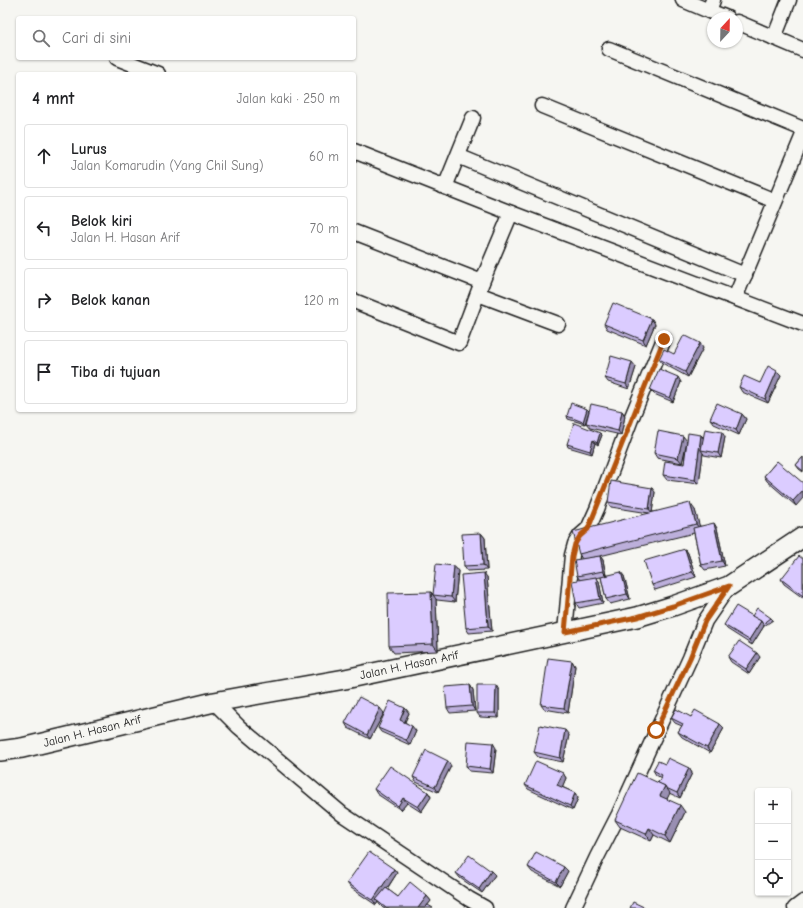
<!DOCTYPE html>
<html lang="id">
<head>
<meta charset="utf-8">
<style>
	:root { --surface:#fff; --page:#f2f2f2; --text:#202124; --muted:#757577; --line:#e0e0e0 }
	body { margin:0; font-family:"Comic Neue",sans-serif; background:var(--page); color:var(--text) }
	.controls { position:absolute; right:12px; bottom:12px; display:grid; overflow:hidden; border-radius:4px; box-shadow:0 1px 3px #0004 }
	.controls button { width:36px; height:36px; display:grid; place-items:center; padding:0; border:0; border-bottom:1px solid var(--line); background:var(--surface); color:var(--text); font:20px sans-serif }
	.compass { position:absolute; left:707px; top:12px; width:36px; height:36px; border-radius:50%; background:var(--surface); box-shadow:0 1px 3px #0004; rotate:22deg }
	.stop { position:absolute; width:12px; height:12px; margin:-9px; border:3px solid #b45309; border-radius:50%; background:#fff }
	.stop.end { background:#b45309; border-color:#fff; box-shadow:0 1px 4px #0008 }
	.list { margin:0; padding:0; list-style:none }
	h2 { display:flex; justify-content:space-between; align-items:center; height:52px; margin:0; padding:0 16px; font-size:17px }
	h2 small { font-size:13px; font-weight:400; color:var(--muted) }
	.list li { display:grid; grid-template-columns:26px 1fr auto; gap:12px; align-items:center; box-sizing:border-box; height:64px; margin:0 8px 8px; padding:0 8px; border:1px solid var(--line); border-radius:4px }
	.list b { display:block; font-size:15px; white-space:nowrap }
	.list p { margin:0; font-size:13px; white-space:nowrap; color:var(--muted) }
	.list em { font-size:13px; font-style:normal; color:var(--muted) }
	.icon { flex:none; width:22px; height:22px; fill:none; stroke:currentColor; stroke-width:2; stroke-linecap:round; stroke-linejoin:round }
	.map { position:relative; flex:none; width:803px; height:908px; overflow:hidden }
	.search { position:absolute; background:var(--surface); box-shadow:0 1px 3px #0004; left:16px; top:16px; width:340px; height:44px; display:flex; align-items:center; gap:10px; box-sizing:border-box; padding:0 14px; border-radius:4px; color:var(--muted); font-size:15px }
	.panel { position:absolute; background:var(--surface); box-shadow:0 1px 3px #0004; left:16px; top:72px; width:340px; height:340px; border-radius:4px }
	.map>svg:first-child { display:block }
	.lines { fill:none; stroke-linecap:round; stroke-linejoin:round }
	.street-casing { stroke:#1c1c1c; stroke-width:17 }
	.secondary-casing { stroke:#1c1c1c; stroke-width:22 }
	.street { stroke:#f6f6f2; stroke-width:14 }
	.secondary { stroke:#f6f6f2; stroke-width:19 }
	.wall { fill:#bcafdb; stroke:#1c1c1c }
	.shaded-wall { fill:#998fb2; stroke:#1c1c1c }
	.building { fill:#dbccff; stroke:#1c1c1c }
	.route { stroke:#b45309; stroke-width:5 }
	.labels { text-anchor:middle; stroke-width:4; stroke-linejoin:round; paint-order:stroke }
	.street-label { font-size:12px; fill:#1c1c1c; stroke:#f6f6f2 }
</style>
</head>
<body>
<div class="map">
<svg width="803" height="908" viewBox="0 0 803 908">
	<rect width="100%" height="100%" fill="#f6f6f2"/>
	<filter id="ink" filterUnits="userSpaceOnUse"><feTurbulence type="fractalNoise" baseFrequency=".025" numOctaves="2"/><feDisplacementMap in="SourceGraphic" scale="8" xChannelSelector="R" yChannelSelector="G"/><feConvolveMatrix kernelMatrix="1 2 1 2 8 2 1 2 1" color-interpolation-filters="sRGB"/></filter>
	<g filter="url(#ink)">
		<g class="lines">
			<!-- street casing -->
			<g class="street-casing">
				<g id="street">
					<polyline points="683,0 709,11"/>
					<polyline points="713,0 709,11 727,18"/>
					<polyline points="737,22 803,50"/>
					<polyline points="774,38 789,0"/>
					<polyline points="609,49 803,129"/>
					<polyline points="117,58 158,74"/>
					<polyline points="542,106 775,201"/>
					<polyline points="354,151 511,213"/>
					<polyline points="458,156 745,275"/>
					<polyline points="445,187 473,118"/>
					<polyline points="354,232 482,282 511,213 803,324"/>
					<polyline points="478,294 558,324"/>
					<polyline points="735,298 803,135"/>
					<polyline points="354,301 459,343 482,282"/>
					<polyline points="565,632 572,555 575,544 580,536 588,529 597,509 631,419 664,339"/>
					<polyline points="214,702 239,727 342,814 469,899 485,908"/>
					<polyline points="573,908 597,857 619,814 690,658 705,621 729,586"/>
					<polyline points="795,908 803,902"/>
				</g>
			</g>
			<!-- secondary casing -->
			<g class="secondary-casing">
				<polyline id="secondary" points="0,751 22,748 214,702 345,679 637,617 673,606 729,586 803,537"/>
			</g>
			<!-- street -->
			<use href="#street" class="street"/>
			<!-- secondary -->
			<use href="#secondary" class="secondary"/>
		</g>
		<!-- wall -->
		<g class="wall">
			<polygon points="604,324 655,324 646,345 607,329"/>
			<polygon points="703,348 688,377 662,363 659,359 674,354"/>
			<polygon points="636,367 629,389 608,382 605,378"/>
			<polygon points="777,371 781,375 768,403 742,392 739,387 760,383"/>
			<polygon points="681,382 673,402 654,394 650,390"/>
			<polygon points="587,409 589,411 585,424 568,419 567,416"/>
			<polygon points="622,411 625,416 621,435 590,428 586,423"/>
			<polygon points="742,414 746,419 739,435 714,424 710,419"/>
			<polygon points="602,435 598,445 595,443 592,454 568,447 567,444"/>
			<polygon points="701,435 703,437 725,437 721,458 704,455 703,453 699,484 667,480 663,475 684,464 686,443 682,463 657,458 654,453 686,441"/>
			<polygon points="803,457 803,472 799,469 796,465"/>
			<polygon points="777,461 796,506 767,481 764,476"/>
			<polygon points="655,492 652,512 695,510 699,526 717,528 725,566 705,570 701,565 694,533 600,556 603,560 606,575 624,576 630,599 610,604 606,599 601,577 596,578 599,581 603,603 579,608 576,603 580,580 577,576 582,559 579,554 649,513 611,507 608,502"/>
			<polygon points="481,533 485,538 487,570 467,571 464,566"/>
			<polygon points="685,549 688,553 696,577 655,590 652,585"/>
			<polygon points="803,559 803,598 784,584 781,579"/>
			<polygon points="458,571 455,602 437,600 436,599 438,651 394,653 389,646 431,592 433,595"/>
			<polygon points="487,577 492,631 469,633 466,628"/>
			<polygon points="752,616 771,618 773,620 764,626 752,645 727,629 724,625"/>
			<polygon points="728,657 760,657 749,674 731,662"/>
			<polygon points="572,661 575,666 568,713 544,709 541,705"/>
			<polygon points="470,685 473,690 475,711 450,713 447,708"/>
			<polygon points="499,690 499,718 480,717 477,713"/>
			<polygon points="405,708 409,713 405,722 416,731 410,745 381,732 378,728"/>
			<polygon points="384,713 370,739 348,728 345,723"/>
			<polygon points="691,717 720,724 724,728 710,753 682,737 678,732 682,726 675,723 671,718"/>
			<polygon points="569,735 563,762 538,757 534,752"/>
			<polygon points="496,748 493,773 469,771 466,766"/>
			<polygon points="665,764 689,768 692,773 680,798 669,793 667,799 685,812 670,843 654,835 651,841 620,827 615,820 658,783 661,778 656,775 653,770"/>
			<polygon points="451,766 438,792 416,782 413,777"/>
			<polygon points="563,773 566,778 562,787 575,793 578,798 573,810 528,789 525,785"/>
			<polygon points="374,789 428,792 431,797 421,812 407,803 401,810 377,794"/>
			<polygon points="528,867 564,867 568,871 560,886 532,872"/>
			<polygon points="394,869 397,873 387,889 398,897 427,896 431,901 425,908 383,908 380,905 378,902 376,905 351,888 347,883"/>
			<polygon points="456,873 495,875 482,893 460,878"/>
		</g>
		<!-- shaded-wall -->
		<g class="shaded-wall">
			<polygon points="652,319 655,324 646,345 643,340"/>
			<polygon points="700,343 703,348 688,377 685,372"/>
			<polygon points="632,362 636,367 629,389 626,384"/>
			<polygon points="777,371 781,375 768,403 765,399"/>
			<polygon points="678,377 681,382 673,402 670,398"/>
			<polygon points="587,409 589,411 585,424 583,422"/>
			<polygon points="622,411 625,416 621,435 618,431"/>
			<polygon points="742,414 746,419 739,435 736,430"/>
			<polygon points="722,432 725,437 721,458 718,453"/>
			<polygon points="600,433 602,435 598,445 597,443"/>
			<polygon points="701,435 704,439 701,450 703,453 699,484 695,480"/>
			<polygon points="683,436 687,441 682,463 678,458"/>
			<polygon points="593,440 595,443 592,454 590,451"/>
			<polygon points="652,488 655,492 652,513 649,509"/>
			<polygon points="803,490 803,498 796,506 793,501"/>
			<polygon points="690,503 695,510 701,531 696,524"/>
			<polygon points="714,523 717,528 725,566 722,561"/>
			<polygon points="481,533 485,538 487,570 483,565"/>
			<polygon points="685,549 688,553 696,577 692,572"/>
			<polygon points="600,556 603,560 606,576 603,571"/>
			<polygon points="454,566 458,571 455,602 451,597"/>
			<polygon points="621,572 624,576 630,599 627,594"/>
			<polygon points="484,573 487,577 492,631 488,626"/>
			<polygon points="596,577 599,581 603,603 600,599"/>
			<polygon points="431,592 436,599 438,651 433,644"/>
			<polygon points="761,621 764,626 752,645 749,640"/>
			<polygon points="757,653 760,657 749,674 746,669"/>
			<polygon points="572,661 575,666 568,713 564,708"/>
			<polygon points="470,685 473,690 475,711 472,706"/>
			<polygon points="496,685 499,690 499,718 495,713"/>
			<polygon points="380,708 384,713 370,739 367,735"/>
			<polygon points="405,708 409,713 403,725 400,720"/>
			<polygon points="720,724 724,728 710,753 707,748"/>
			<polygon points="412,726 416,731 410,745 406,740"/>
			<polygon points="565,730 569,735 563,762 560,758"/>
			<polygon points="493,743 496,748 493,773 490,769"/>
			<polygon points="448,761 451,766 438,792 435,787"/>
			<polygon points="689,768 692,773 680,798 677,793"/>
			<polygon points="563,773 566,778 561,790 557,785"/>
			<polygon points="665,786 670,793 665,803 660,796"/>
			<polygon points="428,792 431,797 421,812 418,807"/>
			<polygon points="575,793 578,798 573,810 570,806"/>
			<polygon points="403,798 407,803 401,810 398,806"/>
			<polygon points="680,805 685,812 670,843 665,836"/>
			<polygon points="649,828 654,835 651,841 646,834"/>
			<polygon points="564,867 568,871 560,886 556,882"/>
			<polygon points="394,869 397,873 378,902 376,900 378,902 376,905 373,900"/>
			<polygon points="491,871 495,875 482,893 479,889"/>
			<polygon points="427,896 431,901 425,908 418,908"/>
		</g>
		<!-- building -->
		<g class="building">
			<polygon points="613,303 652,319 643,340 604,324"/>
			<polygon points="684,335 700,343 685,372 659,359 664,349 674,354"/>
			<polygon points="611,356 632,362 626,384 605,378"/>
			<polygon points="768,366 777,371 765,399 739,387 744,376 760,383"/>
			<polygon points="659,369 678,377 670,398 650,390"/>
			<polygon points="571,403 587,409 583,422 567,416"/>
			<polygon points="717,403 742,414 736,430 710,419"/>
			<polygon points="591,404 622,411 618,431 586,423"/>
			<polygon points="574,423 600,433 597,443 593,440 590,451 567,444"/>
			<polygon points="705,429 722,432 718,453 701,450"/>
			<polygon points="658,431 683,436 678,458 654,453"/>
			<polygon points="688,433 701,435 695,480 663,475 665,461 684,464"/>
			<polygon points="803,457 803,471 796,465"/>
			<polygon points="777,461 803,483 803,490 793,501 764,476"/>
			<polygon points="611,481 652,488 649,509 608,502"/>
			<polygon points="690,503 696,524 579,554 573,532"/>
			<polygon points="714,523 722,561 701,565 693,528"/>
			<polygon points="481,533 483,565 464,566 462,534"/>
			<polygon points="685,549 692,572 652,585 644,561"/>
			<polygon points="600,556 603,571 577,576 574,560"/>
			<polygon points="799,556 803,559 803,596 781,579"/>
			<polygon points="436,564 454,566 451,597 433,595"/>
			<polygon points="621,572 627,594 606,599 601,577"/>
			<polygon points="484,573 488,626 466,628 461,575"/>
			<polygon points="596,577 600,599 576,603 572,581"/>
			<polygon points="431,592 433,644 389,646 388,593"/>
			<polygon points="736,606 761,621 749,640 724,625"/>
			<polygon points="757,608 771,618 763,624 761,621 752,616"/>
			<polygon points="739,641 757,653 746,669 728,657"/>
			<polygon points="548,658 572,661 564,708 541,705"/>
			<polygon points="470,685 472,706 447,708 445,687"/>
			<polygon points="477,685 496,685 495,713 477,713"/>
			<polygon points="359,697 380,708 367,735 345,723"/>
			<polygon points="390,701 405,708 400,720 412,726 406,740 378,728"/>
			<polygon points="676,709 691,717 695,710 720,724 707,748 678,732 683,724 671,718"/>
			<polygon points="540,725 565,730 560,758 534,752"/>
			<polygon points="468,741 493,743 490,769 466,766"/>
			<polygon points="426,750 448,761 435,787 413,777"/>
			<polygon points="668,758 689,768 677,793 666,788 665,786 658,783 662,775 653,770 658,761 665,764"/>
			<polygon points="536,761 563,773 557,785 575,793 570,806 525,785"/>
			<polygon points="390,766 428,792 418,807 403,798 398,806 374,789"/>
			<polygon points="637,773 665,786 660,796 680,805 665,836 649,828 646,834 615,820"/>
			<polygon points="369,852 394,869 373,900 347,883"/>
			<polygon points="536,852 564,867 556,882 528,867"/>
			<polygon points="469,855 491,871 479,889 456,873"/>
			<polygon points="410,882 427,896 418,908 386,908 376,900 386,888 398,897"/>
			<polygon points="633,902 646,908 630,908"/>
			<polygon points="428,905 433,908 425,908"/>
		</g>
	</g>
	<g class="lines" filter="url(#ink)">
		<!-- route -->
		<polyline class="route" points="656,730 690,658 705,621 729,586 673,606 637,617 565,632 572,556 575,544 580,536 588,529 664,339"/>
	</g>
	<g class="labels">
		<!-- street labels -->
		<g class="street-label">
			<text transform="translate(409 665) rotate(-12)" y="4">Jalan H. Hasan Arif</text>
			<text transform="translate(92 731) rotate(-14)" y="4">Jalan H. Hasan Arif</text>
		</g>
	</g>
</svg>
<div class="controls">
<button>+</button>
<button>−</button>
<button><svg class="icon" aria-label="locate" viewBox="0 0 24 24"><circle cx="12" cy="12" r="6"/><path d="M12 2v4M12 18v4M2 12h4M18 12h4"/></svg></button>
</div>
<svg class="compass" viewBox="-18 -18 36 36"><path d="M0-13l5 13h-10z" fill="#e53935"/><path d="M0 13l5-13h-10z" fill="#757577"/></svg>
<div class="stop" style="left:656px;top:730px"></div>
<div class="stop end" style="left:664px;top:339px"></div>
<div class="search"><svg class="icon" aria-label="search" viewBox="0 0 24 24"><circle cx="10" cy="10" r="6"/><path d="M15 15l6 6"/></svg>Cari di sini</div>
<section class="panel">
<h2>4 mnt<small>Jalan kaki · 250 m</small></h2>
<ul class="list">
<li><svg class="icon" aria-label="ahead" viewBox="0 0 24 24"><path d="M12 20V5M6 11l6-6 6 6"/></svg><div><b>Lurus</b><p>Jalan Komarudin (Yang Chil Sung)</p></div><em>60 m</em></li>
<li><svg class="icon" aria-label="left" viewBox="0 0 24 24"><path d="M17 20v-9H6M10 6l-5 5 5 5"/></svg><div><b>Belok kiri</b><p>Jalan H. Hasan Arif</p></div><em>70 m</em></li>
<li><svg class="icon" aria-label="right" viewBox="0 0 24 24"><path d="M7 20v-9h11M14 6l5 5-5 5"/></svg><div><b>Belok kanan</b></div><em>120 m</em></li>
<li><svg class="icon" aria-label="arrive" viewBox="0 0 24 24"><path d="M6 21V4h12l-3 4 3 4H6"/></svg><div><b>Tiba di tujuan</b></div></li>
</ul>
</section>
</div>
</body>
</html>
